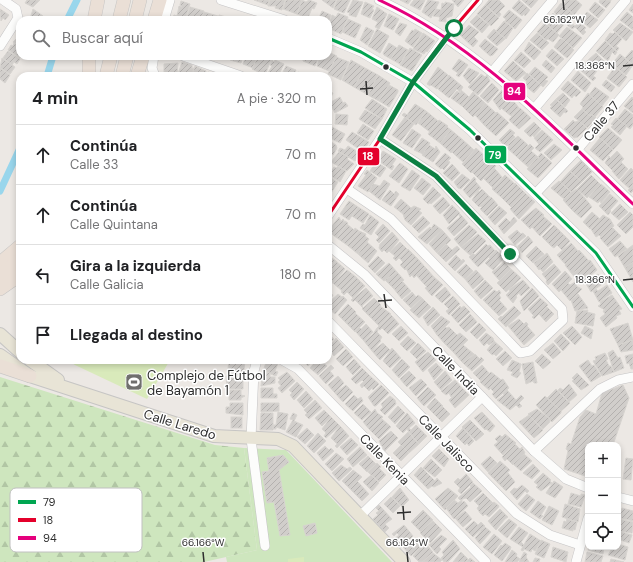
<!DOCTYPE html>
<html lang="es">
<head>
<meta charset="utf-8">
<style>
	:root { --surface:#fff; --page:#f2f2f2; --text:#202124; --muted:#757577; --line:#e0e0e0 }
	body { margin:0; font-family:"DM Sans",sans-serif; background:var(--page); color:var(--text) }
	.controls { position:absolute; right:12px; bottom:12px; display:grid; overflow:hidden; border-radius:8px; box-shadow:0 2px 6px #0003 }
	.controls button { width:36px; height:36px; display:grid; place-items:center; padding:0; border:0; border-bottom:1px solid var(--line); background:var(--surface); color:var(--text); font:20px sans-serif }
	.stop { position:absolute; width:12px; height:12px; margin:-9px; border:3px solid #0b8043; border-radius:50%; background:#fff }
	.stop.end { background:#0b8043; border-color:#fff; box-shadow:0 1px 4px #0008 }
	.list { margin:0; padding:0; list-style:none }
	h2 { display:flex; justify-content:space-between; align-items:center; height:52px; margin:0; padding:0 16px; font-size:17px }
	h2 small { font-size:13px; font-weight:400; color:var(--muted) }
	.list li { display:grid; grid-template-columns:26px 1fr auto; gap:12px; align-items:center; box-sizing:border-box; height:60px; padding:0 16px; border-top:1px solid var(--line) }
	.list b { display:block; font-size:15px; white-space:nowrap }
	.list p { margin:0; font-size:13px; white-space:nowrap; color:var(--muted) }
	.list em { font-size:13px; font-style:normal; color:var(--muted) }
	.icon { flex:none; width:22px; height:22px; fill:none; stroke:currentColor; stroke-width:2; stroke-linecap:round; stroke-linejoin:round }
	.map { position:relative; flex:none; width:633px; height:562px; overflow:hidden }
	.search { position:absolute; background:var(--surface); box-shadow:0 2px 6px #0003; left:16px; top:16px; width:316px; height:44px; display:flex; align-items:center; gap:10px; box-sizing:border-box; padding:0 14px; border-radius:12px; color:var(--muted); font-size:15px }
	.panel { position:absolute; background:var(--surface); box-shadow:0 2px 6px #0003; left:16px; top:72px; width:316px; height:292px; border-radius:12px }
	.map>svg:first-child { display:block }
	.forest { fill:url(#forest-firs) }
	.park { fill:#cee6be }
	.pitch { fill:#d9eabb }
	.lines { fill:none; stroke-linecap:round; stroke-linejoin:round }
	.canal { stroke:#99d6ec; stroke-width:7 }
	.building { fill:url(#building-hatch); stroke:#d7d4d0 }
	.minor-casing { stroke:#c5c4c5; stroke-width:10 }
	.major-casing { stroke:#c6c5c4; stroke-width:14 }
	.highway-casing { stroke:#c6c5c4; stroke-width:14 }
	.minor { stroke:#fcfcfb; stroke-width:9 }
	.major { stroke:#e8e4d6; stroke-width:12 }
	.highway { stroke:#eadfd6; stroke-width:13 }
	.bus-1-casing { stroke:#fff; stroke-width:6 }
	.bus-2-casing { stroke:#fff; stroke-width:6 }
	.bus-3-casing { stroke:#fff; stroke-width:6 }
	.bus-1 { stroke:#00a651; stroke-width:3 }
	.bus-2 { stroke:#e4002b; stroke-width:3 }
	.bus-3 { stroke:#e5007d; stroke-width:3 }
	.route { stroke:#0b8043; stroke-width:5 }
	.ticks { fill:none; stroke:#2e2e2e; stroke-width:1.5 }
	.bus-dot { fill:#2e2e2e; stroke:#fff; stroke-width:1.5 }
	.labels { text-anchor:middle; stroke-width:3; stroke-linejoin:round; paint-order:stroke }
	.street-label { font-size:13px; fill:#2e2e2e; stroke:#fff }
	.poi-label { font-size:13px; fill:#2e2e2e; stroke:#fff; text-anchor:start }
	.key { fill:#fff; stroke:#c0c0c0; stroke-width:1 }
	.key-label { font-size:11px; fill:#2e2e2e }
	.ticks-label { font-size:10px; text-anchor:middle; fill:#2e2e2e; stroke:#fff; stroke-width:3; stroke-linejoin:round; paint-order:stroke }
	.line-badge { stroke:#fff; stroke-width:1.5 }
	.badge-label { font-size:11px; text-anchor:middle; font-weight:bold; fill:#fff }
</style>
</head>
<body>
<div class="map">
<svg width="633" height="562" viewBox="0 0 633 562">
	<defs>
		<pattern id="forest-firs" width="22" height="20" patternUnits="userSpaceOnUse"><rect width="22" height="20" fill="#cee6be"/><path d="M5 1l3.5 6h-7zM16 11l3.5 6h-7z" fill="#b1c6a4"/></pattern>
		<pattern id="building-hatch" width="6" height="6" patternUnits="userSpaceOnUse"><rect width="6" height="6" fill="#d1cecb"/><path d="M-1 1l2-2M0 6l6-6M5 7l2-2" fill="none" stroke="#b4b1af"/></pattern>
	</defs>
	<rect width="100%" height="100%" fill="#ece8e4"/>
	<!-- forest -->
	<polygon class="forest" points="0,377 215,445 244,448 257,550 204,562 0,562"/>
	<!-- park -->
	<polygon class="park" points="244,448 286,450 392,562 227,562 226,557 257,550"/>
	<!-- pitch -->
	<g class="pitch">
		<polygon points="67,360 170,360 147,399 75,365"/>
		<polygon points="304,557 304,562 288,562 288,559"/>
	</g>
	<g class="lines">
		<!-- canal -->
		<g class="canal">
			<polyline points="67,20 77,0"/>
			<polyline points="47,76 53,56"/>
			<polyline points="0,191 20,148"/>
		</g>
	</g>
	<!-- building -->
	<g class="building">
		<polygon points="27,0 40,0 33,7 25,3"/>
		<polygon points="254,0 269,0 268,5"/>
		<polygon points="270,0 285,0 282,10 275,8 276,6 268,6"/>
		<polygon points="286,0 302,0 297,14 283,9"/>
		<polygon points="302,0 306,2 309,0 317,3 314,9 312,8 308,18 297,14"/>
		<polygon points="322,0 336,0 333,8"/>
		<polygon points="337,0 350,0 344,13 334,9"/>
		<polygon points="353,0 363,2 356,17 349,15 350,13 347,12"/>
		<polygon points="400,0 411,0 408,4"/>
		<polygon points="414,0 425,0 420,10 410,5"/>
		<polygon points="428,0 439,2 431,18 422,12"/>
		<polygon points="452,0 464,0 458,7"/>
		<polygon points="489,0 499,0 505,6 499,12 501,14 499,17 485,5"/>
		<polygon points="519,0 530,10 525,16 524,14 522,16 512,8"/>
		<polygon points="522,0 538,0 531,8"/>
		<polygon points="564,0 576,0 582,5 574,15 563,5 566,1"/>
		<polygon points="600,0 611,0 610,3 606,8 599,2"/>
		<polygon points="181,1 190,4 185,20 172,20 174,15 177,16 179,6 182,7 180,5"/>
		<polygon points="365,2 374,6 372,9 374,10 370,18 361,14"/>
		<polygon points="445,2 454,4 452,16 446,18 446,22 439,21 440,17 433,16 436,9 441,10 442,3 445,4"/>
		<polygon points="595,2 605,10 598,18 589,10"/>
		<polygon points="561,3 573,14 565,23 554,12"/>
		<polygon points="633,4 633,13 629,10"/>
		<polygon points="485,5 499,18 491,26 477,14"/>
		<polygon points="190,7 204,11 201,20 186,20"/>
		<polygon points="377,7 387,14 379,29 375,27 378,22 372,19"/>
		<polygon points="0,9 9,15 5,20 3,18 1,21"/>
		<polygon points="33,9 43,16 42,18 45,20 30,19"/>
		<polygon points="509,10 522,20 515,29 505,21 506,19 503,17"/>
		<polygon points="322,11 331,15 328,24 328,20 318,20"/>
		<polygon points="204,12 218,16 217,20 201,20"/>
		<polygon points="587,12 598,20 590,28 580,20"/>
		<polygon points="627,12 633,17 633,30 620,20"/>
		<polygon points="338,13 348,17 341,34 328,28 332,15 336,17"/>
		<polygon points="553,13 565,23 557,33 545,23"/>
		<polygon points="389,14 399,19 393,30 384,26"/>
		<polygon points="219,15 233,19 233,20 218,20"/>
		<polygon points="477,15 489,25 482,33 470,22"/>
		<polygon points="348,19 361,25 355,38 342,32"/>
		<polygon points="504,21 513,28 506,39 496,31"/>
		<polygon points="570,22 575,26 579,22 586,28 584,30 586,32 583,35 575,27 572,29 567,25"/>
		<polygon points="400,23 407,25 400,36 395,32"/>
		<polygon points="545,23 559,35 553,42 548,39 546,40 537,32"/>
		<polygon points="620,23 633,32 626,41 613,30"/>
		<polygon points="469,25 479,32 474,37 478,41 473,47 460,35"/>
		<polygon points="366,27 374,31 367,45 360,40"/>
		<polygon points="567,27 582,38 573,48 559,36"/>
		<polygon points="377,29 389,36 380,53 368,46"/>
		<polygon points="415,29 422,33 413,47 405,41 412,30 414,31"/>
		<polygon points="494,29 505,39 497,46 487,37"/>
		<polygon points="615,32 622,39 616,46 619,48 617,51 605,40 610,33 613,34"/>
		<polygon points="423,33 435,41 427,52 426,51 424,54 413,49"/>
		<polygon points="537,33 549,43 542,50 530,40"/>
		<polygon points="20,35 20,47 13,42"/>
		<polygon points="485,39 498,49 493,55 490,56 479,46"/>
		<polygon points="560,39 563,39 574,50 567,58 554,47"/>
		<polygon points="605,41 617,52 615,55 612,52 608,61 596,51"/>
		<polygon points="529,42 541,52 534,60 524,51"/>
		<polygon points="14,43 20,47 20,56 22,56 20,58 8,50 11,45 13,46"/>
		<polygon points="389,43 397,48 391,59 384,55 383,53"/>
		<polygon points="399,45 408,50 400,64 391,59"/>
		<polygon points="410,48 422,55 412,71 400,65"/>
		<polygon points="552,49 564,59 557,66 546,56"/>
		<polygon points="632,50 633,51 633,65 625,58"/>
		<polygon points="8,51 20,59 17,64 14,62 12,65 3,58"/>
		<polygon points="328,52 337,56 329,71 317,66 320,56 328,56"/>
		<polygon points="521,52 531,61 524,68 514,60"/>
		<polygon points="596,53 606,63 600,70 588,60"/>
		<polygon points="620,54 633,65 626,75 612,64"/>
		<polygon points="232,56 243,56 241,63 230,60"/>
		<polygon points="246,56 257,56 253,68 243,64"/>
		<polygon points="258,56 271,60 265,75 252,69"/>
		<polygon points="303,56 319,56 315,66 303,61"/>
		<polygon points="336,57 349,62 341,80 328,74"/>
		<polygon points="2,58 15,67 10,74 0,68"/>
		<polygon points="459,59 468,65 459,77 456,75 458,73 452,69"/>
		<polygon points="272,60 274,62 275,60 284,64 278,76 267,75 272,66 270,65"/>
		<polygon points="351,60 365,68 354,87 342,80"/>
		<polygon points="546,60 555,68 551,73 542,65"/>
		<polygon points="588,60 595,66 593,68 597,71 593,76 596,78 593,81 579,69"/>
		<polygon points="513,61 526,73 516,81 504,71"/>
		<polygon points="182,62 192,65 192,68 194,68 191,76 183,76 178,74"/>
		<polygon points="178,63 177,75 171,75 171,73 164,73 164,64"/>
		<polygon points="195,66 206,71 204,76 194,76 195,73 193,72"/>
		<polygon points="286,66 296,70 293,76 281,76"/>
		<polygon points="438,67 448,75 437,89 431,85 430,86 427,84"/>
		<polygon points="535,67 548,77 545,80 548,81 543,87 529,74"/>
		<polygon points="615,67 627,77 619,87 607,78"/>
		<polygon points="0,68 10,75 5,83 0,79"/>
		<polygon points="365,68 378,75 368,95 354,87"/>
		<polygon points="469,68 479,73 470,84 463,76"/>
		<polygon points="578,71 591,83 585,92 571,80"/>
		<polygon points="208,72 220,76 205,76"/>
		<polygon points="298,72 306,76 296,76"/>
		<polygon points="527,73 541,85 534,93 524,85 527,82 523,78"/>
		<polygon points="481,74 485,77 487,75 490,81 478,95 468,87"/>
		<polygon points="378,75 390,83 379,101 368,95"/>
		<polygon points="449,75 463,87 460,92 457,89 449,98 438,89"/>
		<polygon points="606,80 615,87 611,92 602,85"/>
		<polygon points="568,81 581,92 576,97 574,95 572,98 561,89"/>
		<polygon points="492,83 499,90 488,103 480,96"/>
		<polygon points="389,85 398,90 398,92 389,107 379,101"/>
		<polygon points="595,87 609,97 602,106 589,95"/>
		<polygon points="461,90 469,97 462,106 451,98 457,91 460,93"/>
		<polygon points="502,90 510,98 500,110 493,100"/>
		<polygon points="328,91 333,93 330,99 328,99"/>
		<polygon points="473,92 485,103 473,117 462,106"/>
		<polygon points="563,93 570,100 565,107 556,99"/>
		<polygon points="588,93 603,107 595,117 591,114 590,116 582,109 583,107 580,104"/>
		<polygon points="340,97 343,103 345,102 348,106 335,113 329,103"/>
		<polygon points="632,97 633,98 633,113 624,106"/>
		<polygon points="372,99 387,109 382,119 365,108"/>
		<polygon points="509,99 512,99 519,108 511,116 501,108"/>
		<polygon points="556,99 568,111 566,113 564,112 560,117 550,108 552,106 550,105"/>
		<polygon points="485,103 496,113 485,126 475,115"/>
		<polygon points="415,104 426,111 416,125 402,115 404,113 407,115"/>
		<polygon points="520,108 531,118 519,129 509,120 515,112"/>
		<polygon points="582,109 590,116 591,114 596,118 587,128 574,117"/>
		<polygon points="625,109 633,115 633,125 630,129 617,119"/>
		<polygon points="365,110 382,119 375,129 359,119"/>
		<polygon points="426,111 438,121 430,132 418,123"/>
		<polygon points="497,112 509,123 496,136 485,126"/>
		<polygon points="336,114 348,115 347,125 335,124"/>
		<polygon points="405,117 414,124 401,141 392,135"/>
		<polygon points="616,118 627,126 620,135 611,127 613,125 611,124"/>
		<polygon points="439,120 448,126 447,127 451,130 440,143 428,134"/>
		<polygon points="573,120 575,122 579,121 587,128 578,137 574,138 564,129"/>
		<polygon points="534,122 541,129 534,137 533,135 530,137 524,131"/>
		<polygon points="363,124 374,131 368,140 357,133"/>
		<polygon points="332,127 345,134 340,143 328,137"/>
		<polygon points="608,128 622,140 613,150 599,137"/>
		<polygon points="412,129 421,135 412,148 403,143"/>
		<polygon points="510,129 515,133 513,135 515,137 506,147 499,140"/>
		<polygon points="451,130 463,140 451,153 440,143"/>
		<polygon points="542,130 553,140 540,152 535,148 539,144 534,138"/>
		<polygon points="352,132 369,142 363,152 346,140"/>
		<polygon points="518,136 528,145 517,157 507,148 509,146 507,145"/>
		<polygon points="422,138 430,143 423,154 414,150"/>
		<polygon points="600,138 613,150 603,161 590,150"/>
		<polygon points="328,140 336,145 337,148 333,155 328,152"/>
		<polygon points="463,140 474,150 463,162 452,152"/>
		<polygon points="530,144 534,148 531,151 538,157 528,167 517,157"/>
		<polygon points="554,144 562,150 551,160 544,153"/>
		<polygon points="429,145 435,149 436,146 440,152 433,162 422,155"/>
		<polygon points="348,146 360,153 355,161 338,151 340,148 345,150"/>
		<polygon points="476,148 486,157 471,173 462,164"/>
		<polygon points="383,151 396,159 392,165 394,166 392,170 377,160"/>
		<polygon points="617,151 624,159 612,170 605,163 609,156 610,158"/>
		<polygon points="339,152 349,157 347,159 354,164 347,171 331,162"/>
		<polygon points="445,153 451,158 448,161 450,162 444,170 442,168 441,169 435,164"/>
		<polygon points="541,153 552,163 538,178 527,169 537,158 539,158 538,157"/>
		<polygon points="487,156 496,166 481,181 472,172"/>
		<polygon points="581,160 592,172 582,182 570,171"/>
		<polygon points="376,162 386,168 380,177 370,171"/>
		<polygon points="621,162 628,169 619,179 612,171"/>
		<polygon points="400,163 408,169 399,183 389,176"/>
		<polygon points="452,164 460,173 452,181 443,173"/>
		<polygon points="338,166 346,171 340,182 329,175 334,167 336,168"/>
		<polygon points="494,168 502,177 493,188 484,179"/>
		<polygon points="631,168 633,170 633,185 630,189 620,180"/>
		<polygon points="367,170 377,178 368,192 358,186 366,175 364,174"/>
		<polygon points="412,170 420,176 410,191 401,186"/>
		<polygon points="570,171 582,182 571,192 560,182"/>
		<polygon points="462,174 470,180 461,189 458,188 454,182"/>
		<polygon points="505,175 515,184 501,197 492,189"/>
		<polygon points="591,175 601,185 587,198 577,189"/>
		<polygon points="328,176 338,182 331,193 328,191"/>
		<polygon points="474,177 476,179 475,181 481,188 470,198 463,190"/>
		<polygon points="422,178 431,185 423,195 414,188"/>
		<polygon points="384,180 390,184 380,200 369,191 373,184 380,186"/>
		<polygon points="559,181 571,192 564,199 551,188"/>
		<polygon points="515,183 525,193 512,208 501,197"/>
		<polygon points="601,184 610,192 601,203 600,201 598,203 589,197"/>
		<polygon points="633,185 633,191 631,193 628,190"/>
		<polygon points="433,187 441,195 431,204 430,203 428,204 423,199"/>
		<polygon points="482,189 490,197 479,207 472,200 478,191 479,192"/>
		<polygon points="577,189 584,197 572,210 563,200 571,192"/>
		<polygon points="390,190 394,194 396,191 399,194 391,206 382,200"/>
		<polygon points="525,193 535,202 519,219 510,209"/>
		<polygon points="610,194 618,201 610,210 611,211 608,215 599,206"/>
		<polygon points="443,197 450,205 440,214 433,206"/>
		<polygon points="491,197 498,205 487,216 480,209 482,207 480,206"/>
		<polygon points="584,197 592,207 581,218 572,210"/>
		<polygon points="401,199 411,208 414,206 421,209 419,211 422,213 411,225 405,220 403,214 394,207"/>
		<polygon points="349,201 358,207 349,220 340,214"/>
		<polygon points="620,204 628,212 619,220 611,213"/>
		<polygon points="452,205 460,213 449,224 443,215"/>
		<polygon points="499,206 507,213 495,225 488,217"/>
		<polygon points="358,207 369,214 363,223 352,216"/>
		<polygon points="536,208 544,215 530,229 521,220"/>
		<polygon points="592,212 600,219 590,229 583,222"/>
		<polygon points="630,212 633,215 633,227 626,234 617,225"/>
		<polygon points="460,214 468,223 454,236 447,228 460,217 459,215"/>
		<polygon points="370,215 379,222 371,235 360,228 363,224 365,225"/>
		<polygon points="603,215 610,219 614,226 601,237 599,235 596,237 591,229"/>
		<polygon points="423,216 430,223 419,233 412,226"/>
		<polygon points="543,216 552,224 540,236 532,227"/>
		<polygon points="339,217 341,221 343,219 344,220 343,222 345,221 348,223 337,238 328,231"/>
		<polygon points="514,217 517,221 504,234 498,226 506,218 510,222"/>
		<polygon points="347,224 354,230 355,228 359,231 347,245 337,238"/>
		<polygon points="383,224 390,231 379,243 376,240 379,237 375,233"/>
		<polygon points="434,224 442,230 427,244 418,237 430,227 431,229"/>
		<polygon points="469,225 477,232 461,247 454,239"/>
		<polygon points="554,225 570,241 562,250 557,245 554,248 551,246 542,237"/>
		<polygon points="612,227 621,236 608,247 600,238"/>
		<polygon points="442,230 451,240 437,253 429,244"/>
		<polygon points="517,230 521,234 523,233 526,236 515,245 508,237"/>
		<polygon points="359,231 366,234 365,236 369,239 358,254 347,245"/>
		<polygon points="392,232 399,240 390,252 389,251 387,253 384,250 382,252 379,248 380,244"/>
		<polygon points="478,234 486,241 471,256 461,247"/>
		<polygon points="528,236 533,242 522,253 518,246"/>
		<polygon points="620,241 627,249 615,257 609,249"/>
		<polygon points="367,242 377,251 368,263 358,254"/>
		<polygon points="400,242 407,249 396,261 393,258 395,256 390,252"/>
		<polygon points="571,243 578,251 566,265 557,255"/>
		<polygon points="446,244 452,250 457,246 460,249 446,262 437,253"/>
		<polygon points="486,244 488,246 490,245 495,251 478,267 469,257 473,253 475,255"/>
		<polygon points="633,245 633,262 625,268 618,256"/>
		<polygon points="536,246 544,254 533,263 526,256"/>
		<polygon points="408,249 417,258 405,270 400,265 403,262 399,258"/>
		<polygon points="496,250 504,258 493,270 485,263 490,258 489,257"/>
		<polygon points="579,250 589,261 572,274 565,265"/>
		<polygon points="547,253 553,262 543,272 540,269 539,270 534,263"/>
		<polygon points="328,255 336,261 328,270"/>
		<polygon points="456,255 462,261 463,259 465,261 455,271 448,264"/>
		<polygon points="378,256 385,263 375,273 368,266"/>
		<polygon points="417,258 425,267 414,278 412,275 410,277 406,268"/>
		<polygon points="590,260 597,270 580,284 572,274"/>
		<polygon points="336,261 345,269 334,283 331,283 328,277 331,274 329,272 332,269 330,267"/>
		<polygon points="504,262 511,269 500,281 492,272"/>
		<polygon points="633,262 633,282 625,268"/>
		<polygon points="389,263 397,272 384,281 376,274"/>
		<polygon points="466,264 473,271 465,279 457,272"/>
		<polygon points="554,264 561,272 548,285 546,282 547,280 542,274"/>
		<polygon points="425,267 434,277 425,285 416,275"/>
		<polygon points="511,269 521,278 506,292 497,283"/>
		<polygon points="347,270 356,277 342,291 333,283"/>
		<polygon points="476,270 484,279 473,289 465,279"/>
		<polygon points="565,271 572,279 559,292 552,284"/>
		<polygon points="397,272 404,280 394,289 385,280"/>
		<polygon points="598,274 602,279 605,277 608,280 591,292 585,282"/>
		<polygon points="356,277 365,286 353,298 347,292 344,295 341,292"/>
		<polygon points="434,277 443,285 432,296 425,288 427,287 425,285"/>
		<polygon points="485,280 493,288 481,299 474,291"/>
		<polygon points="523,280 530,288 521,296 519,293 516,296 517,297 513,303 506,295 510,291 509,289"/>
		<polygon points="402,281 411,291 402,299 394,289"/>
		<polygon points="575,282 577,284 576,286 582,289 570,301 561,290 568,283 570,285"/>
		<polygon points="607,285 612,293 599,302 593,291 596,289 598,291"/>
		<polygon points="445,287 451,295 442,303 435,296"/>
		<polygon points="366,288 373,296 362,306 363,308 355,300 353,302 351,300"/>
		<polygon points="532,288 539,296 524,311 520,301"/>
		<polygon points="494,290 497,292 499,290 501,293 499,295 501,298 499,300 507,309 499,316 483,300"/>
		<polygon points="412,292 416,297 418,295 422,298 411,308 403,300"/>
		<polygon points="328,293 333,295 328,303"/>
		<polygon points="338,294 342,297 343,296 347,300 335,314 329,309 331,307 328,303"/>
		<polygon points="578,294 588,308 575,311 571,300"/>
		<polygon points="612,295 622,309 619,310 621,314 616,316 617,318 606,327 600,318 605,314 603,311 605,310 598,306 601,304 600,302"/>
		<polygon points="453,296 460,304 449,315 446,311 449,309 444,304"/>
		<polygon points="374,298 381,305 370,317 362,309"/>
		<polygon points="422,298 431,307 419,318 410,310"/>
		<polygon points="540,298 548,305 534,319 532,317 534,316 528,309"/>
		<polygon points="348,304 356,312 346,323 338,315"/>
		<polygon points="380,306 391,314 379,326 370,317"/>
		<polygon points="460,306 461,308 464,306 470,312 458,323 451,315"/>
		<polygon points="514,306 521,313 506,327 498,319 501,316 502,317"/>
		<polygon points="433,307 440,315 428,326 423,317"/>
		<polygon points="547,307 554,314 546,322 539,314"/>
		<polygon points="588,310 587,312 595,314 593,326 575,323 577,311"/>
		<polygon points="355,313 365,322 355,332 346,323"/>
		<polygon points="470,314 477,322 466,332 459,325"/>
		<polygon points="391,315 399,324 388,334 382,328 380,330 377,328"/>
		<polygon points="441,316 450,322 437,335 431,326"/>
		<polygon points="519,319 524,324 526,322 528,324 527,326 535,335 524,345 508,326"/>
		<polygon points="479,323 486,330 477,339 470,332"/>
		<polygon points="628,323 633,340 618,345 610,329"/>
		<polygon points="366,324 373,332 364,341 355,331 359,327 361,329"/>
		<polygon points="401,326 408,333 399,341 392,334"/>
		<polygon points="572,326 582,337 575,345 563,333"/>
		<polygon points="585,326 593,330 591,339 581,333"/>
		<polygon points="445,327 447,328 449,327 456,334 445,344 437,335"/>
		<polygon points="377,328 378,330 377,332 382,337 380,340 381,341 372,351 364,341 373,334"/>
		<polygon points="328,333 334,339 328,345"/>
		<polygon points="460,333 468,340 454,353 445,344 456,334 457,335"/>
		<polygon points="486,333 493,338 494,341 489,345 487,343 484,346 479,340"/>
		<polygon points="561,334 570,343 563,351 554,341"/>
		<polygon points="408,336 416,343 407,351 400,344"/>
		<polygon points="336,338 344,347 334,356 328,348"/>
		<polygon points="633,340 633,350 621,352 618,345"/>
		<polygon points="494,341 503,349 496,356 494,354 492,355 487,350"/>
		<polygon points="383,343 390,350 380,360 372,351"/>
		<polygon points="418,343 426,351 417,359 410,352"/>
		<polygon points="553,343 561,352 553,359 544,350"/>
		<polygon points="463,345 474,354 463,363 454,353"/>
		<polygon points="392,348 401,358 390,368 383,361"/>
		<polygon points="346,349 353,357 343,366 336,359"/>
		<polygon points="613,350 618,358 620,357 624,368 614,372 608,353"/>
		<polygon points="505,351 512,358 503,366 496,359"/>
		<polygon points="428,352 436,360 423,372 415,362"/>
		<polygon points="605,353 608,359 606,360 609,366 611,366 614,372 602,376 593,361 596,360 595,357"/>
		<polygon points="475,354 480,359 481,357 484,360 472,371 463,363"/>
		<polygon points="542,354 551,362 543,369 535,361"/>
		<polygon points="633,354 633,369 631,369 629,363 627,364 625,356"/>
		<polygon points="354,359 361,367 353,375 346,367"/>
		<polygon points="402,359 410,367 399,378 392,370"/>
		<polygon points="229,360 245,362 243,376 230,374 231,369 228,369"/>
		<polygon points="267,360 278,363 275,371 278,372 276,376 263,371"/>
		<polygon points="302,360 313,360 308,366"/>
		<polygon points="317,360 320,360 327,366 318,375 310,368"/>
		<polygon points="512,360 521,364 519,372 521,373 517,378 511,375 513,372 507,370"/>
		<polygon points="588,360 592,366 594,365 601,376 591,382 579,366"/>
		<polygon points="533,362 537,383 534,383 533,381 526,384 522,364"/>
		<polygon points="436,363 443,370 434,380 428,370"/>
		<polygon points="331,365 334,368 330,371 334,376 326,384 319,376"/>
		<polygon points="482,365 489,373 481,381 473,373"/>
		<polygon points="362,368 370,376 364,382 362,380 356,384 351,379"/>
		<polygon points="263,371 270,373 270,377 275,377 275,383 261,386"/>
		<polygon points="409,371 416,378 407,387 400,379"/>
		<polygon points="445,371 452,380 441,390 434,382"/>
		<polygon points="287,372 295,381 282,393 278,388 281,386 278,382 280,380 278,378"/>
		<polygon points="491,372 500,379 489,390 480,382"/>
		<polygon points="577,373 589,385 581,390 572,381 574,380 572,378"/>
		<polygon points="226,376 243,376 243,389 227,389"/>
		<polygon points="338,376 344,383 335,393 328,385"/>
		<polygon points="370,376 379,384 373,390 372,388 369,391 364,386 362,388 360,385"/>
		<polygon points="421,379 427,385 416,396 409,388"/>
		<polygon points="500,379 501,380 503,379 509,388 496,399 492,394 494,392 490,388"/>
		<polygon points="455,380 462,388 451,397 449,393 446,395 441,391"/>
		<polygon points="297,382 304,389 294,400 290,395 292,393 289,390"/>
		<polygon points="569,384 577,395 569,402 558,390 560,388 563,390"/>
		<polygon points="346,385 353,392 343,402 335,393"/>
		<polygon points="381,385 389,393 376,406 374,406 368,397"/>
		<polygon points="623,385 629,398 613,445 588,445 588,477 564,469 568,451 566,449 568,443 571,444 580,417 586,410 596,414 602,393"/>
		<polygon points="428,387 436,395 424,406 417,398"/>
		<polygon points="261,388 273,388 273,394 277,394 277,398 261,398"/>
		<polygon points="462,388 469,395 455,408 449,400"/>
		<polygon points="556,389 570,403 560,412 547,398"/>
		<polygon points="229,390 241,390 241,395 245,396 241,398 241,400 229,400"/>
		<polygon points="507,390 516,400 521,395 524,398 519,403 522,406 519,408 516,405 510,410 497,400 504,395 503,393"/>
		<polygon points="306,391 313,399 304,408 297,400"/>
		<polygon points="354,395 358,399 361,397 363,401 353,411 345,404"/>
		<polygon points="390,396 395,400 396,404 385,415 380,410 383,407 381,404"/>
		<polygon points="545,396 561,411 561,413 552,422 536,405"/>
		<polygon points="435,398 443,406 434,414 427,407"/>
		<polygon points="315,400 322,408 309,419 305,415 307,413 304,410"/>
		<polygon points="230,403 243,403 243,415 226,413 226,407 230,407"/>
		<polygon points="261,403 279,403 279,411 261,412"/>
		<polygon points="363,404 371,412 362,420 354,413"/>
		<polygon points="398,406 405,413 395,424 388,417"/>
		<polygon points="442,406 450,414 442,422 434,414"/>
		<polygon points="375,409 377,413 383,417 370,430 363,422"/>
		<polygon points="537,409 550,419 550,422 543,429 528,414"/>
		<polygon points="324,410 331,417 322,426 315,418"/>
		<polygon points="278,412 288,414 285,430 276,427 276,429 273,429 273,425 276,425"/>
		<polygon points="482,412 495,426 490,432 486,429 485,430 474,418"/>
		<polygon points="261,413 273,413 273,430 260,430"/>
		<polygon points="293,413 297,415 294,421 303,425 296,437 286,432 293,420 290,419"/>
		<polygon points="407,413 415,423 409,428 411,430 409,432 407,429 403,433 396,426"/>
		<polygon points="529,415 543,430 534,438 519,422"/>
		<rect x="231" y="417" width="11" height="11"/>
		<polygon points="331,417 340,426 326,438 324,436 326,433 322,429"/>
		<polygon points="382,419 391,427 379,439 370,430"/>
		<polygon points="470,420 484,434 476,441 462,427"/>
		<polygon points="416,425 427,436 419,444 409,432"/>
		<polygon points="340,426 349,436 337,448 335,446 337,444 331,438"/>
		<polygon points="307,428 314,435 305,444 297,437"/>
		<polygon points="463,428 474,441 469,446 467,443 465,445 456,436"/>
		<polygon points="391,431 398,438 385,451 379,441"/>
		<polygon points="408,432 419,444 409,453 398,442"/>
		<polygon points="318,433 326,441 314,453 307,446"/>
		<polygon points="505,434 516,443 503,455 494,445 498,442 495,439 500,435 502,437"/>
		<polygon points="351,438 358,445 347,455 340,447"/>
		<polygon points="515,444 520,449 522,447 525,453 513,465 507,459 505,461 502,457"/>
		<polygon points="401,445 409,453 401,461 393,453"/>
		<polygon points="325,446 329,450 331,448 334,451 323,461 317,453"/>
		<polygon points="360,447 367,455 353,467 347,459"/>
		<polygon points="439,449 449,459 444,467 432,456"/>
		<polygon points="336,453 344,459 332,471 325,464"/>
		<polygon points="524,454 532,461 521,471 513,464"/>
		<polygon points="283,455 289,462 279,470 290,535 280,536 274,502 267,503 262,472 269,471 267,458"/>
		<polygon points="368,456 376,464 367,472 359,464"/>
		<polygon points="490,456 497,463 488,472 481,464"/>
		<polygon points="626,458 633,459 631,480 623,479"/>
		<polygon points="431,459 442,470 435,477 423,468"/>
		<polygon points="500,461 510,470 498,483 488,473"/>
		<polygon points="377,463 381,467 379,468 386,475 379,482 368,472"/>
		<polygon points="533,464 540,471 532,479 523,473"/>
		<polygon points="341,465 347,469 350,467 352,469 339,481 332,473"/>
		<polygon points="421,467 435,481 437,478 442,483 434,487 432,486 428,489 414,475"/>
		<polygon points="353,470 362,477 350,489 342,481"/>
		<polygon points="508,473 515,482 506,491 498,483"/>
		<polygon points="543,473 551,480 550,481 552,483 541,491 536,487 538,485 534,482"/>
		<polygon points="466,474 473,482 461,494 458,491 460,488 454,482 458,478 460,480"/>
		<polygon points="371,475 379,483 372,491 363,482"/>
		<polygon points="357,481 369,494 362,501 350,489"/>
		<polygon points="554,481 563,487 555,498 546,493"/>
		<polygon points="473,483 482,491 470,502 466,498 460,500 458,498 471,487 470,486"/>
		<polygon points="522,485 529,491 527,493 525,491 517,500 510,492 514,488 517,489"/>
		<polygon points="400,488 409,500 402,507 392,497"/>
		<polygon points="448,488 458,496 445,510 435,499"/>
		<polygon points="483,493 493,503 480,513 477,508 479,506 474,501"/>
		<polygon points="571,493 581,496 581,494 585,495 581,507 568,504"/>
		<polygon points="527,494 535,500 526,511 518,504"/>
		<polygon points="391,497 400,506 393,513 384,504"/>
		<polygon points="454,500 458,503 462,500 462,503 464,501 468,506 454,519 446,508"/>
		<polygon points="538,501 546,507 541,515 543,516 540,519 530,512"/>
		<polygon points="494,502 499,506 498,508 489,517 485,514 483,516 480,513"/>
		<polygon points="565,504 580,509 578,522 562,517"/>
		<polygon points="379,505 392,519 385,524 389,528 385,532 373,519 378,515 376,513 379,511 376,508"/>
		<polygon points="549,506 559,511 552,525 542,520"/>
		<polygon points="622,508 633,511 633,521 619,518"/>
		<polygon points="500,509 508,517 505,519 496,530 488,521"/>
		<polygon points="423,510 433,520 421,532 411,522"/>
		<polygon points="465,511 472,519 463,527 455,518"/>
		<polygon points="509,519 517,525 507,538 498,530"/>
		<polygon points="567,519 577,522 575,530 573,529 573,531 562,528 564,521 566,522"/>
		<polygon points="619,519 633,522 632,533 618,531"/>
		<polygon points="433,521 442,530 430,543 420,533"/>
		<polygon points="474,521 478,525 481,522 485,526 473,537 465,529"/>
		<polygon points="315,523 317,533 306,536 303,526"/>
		<polygon points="404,525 413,536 401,548 393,540 399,535 397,533 394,536 392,534"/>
		<polygon points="485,527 491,532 480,544 475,538 481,531 480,530"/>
		<polygon points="519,527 528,533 521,542 524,545 523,547 510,539"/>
		<polygon points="618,531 632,535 629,543 618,539"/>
		<polygon points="494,534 502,541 492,554 483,547"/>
		<polygon points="530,534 541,541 535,551 532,549 531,552 524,549 523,551 521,550"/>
		<polygon points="441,535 447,539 439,547 441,549 437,554 429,545"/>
		<polygon points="413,539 421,547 411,556 403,547"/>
		<polygon points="453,540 460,549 448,562 444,562 441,558 444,555 442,552"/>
		<polygon points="541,540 550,544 544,558 535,554"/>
		<polygon points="505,543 511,547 510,550 502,561 494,555 501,545 502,546"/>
		<polygon points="426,544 433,552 422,562 419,562 413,556 421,546 422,548"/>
		<polygon points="618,544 628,547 625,560 608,555 613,547 618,547"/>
		<polygon points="553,547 568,552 566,562 551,557"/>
		<polygon points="589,547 604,547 603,554 588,550"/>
		<polygon points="512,550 517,554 516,556 520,559 517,562 505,562"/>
		<polygon points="461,552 468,559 466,562 453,562"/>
		<polygon points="524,552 527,554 526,557 529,562 519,562"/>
		<polygon points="587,552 603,556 601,562 585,562"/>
		<polygon points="433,553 442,560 440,562 422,562"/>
		<polygon points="470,558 475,562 466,562"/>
		<polygon points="535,558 540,559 539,562 533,562"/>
		<polygon points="611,559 624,562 610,562"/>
	</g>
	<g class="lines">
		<!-- minor casing -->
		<g class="minor-casing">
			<g id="minor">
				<polyline points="221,0 285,20"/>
				<path d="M 379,0 C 479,46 555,129 633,204"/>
				<polyline points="164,20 170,0"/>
				<polyline points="328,38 361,52 413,82 470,130 596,253 633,307"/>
				<polyline points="0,46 18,18 16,9 3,0"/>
				<polyline points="154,56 152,68 155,76"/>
				<polyline points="183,56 241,76"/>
				<polyline points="492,72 553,0"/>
				<polyline points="534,109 626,0"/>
				<polyline points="347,189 391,219 520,353 530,351 563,320 562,309 436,176 380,139"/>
				<polyline points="536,193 577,150 633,84"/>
				<polyline points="328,216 380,139 413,82 446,37 478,0"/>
				<polyline points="328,245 365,275 534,451 566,479 588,488"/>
				<polyline points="328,321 517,514 550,535 580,545"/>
				<polyline points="257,360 254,371 251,439 265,546"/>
				<polyline points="282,360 298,369 486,562"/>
				<polyline points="534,451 600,389 618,380 633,377"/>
				<polyline points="618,497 633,501"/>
				<polyline points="360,516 482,397"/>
				<polyline points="576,562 588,518"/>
			</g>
		</g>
		<!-- major casing -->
		<g class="major-casing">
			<g id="major">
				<polyline points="0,334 20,352"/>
				<polyline points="0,355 30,376 214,436 278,439 293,446 404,562"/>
				<polyline points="30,360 58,380"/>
			</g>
		</g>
		<!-- highway casing -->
		<g class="highway-casing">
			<g id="highway">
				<polyline points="94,20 98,0"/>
				<polyline points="119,20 124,0"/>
				<polyline points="135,20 140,0"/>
				<polyline points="154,20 160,0"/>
				<polyline points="89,76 89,56"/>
				<polyline points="106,76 111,56"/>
				<polyline points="122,76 127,56"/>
				<polyline points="137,76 143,56"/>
				<polyline points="0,263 20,246"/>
				<polyline points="0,276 20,259"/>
				<polyline points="0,289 20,275"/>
				<polyline points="0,366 30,376"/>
			</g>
		</g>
		<!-- minor -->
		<use href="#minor" class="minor"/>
		<!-- major -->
		<use href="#major" class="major"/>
		<!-- highway -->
		<use href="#highway" class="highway"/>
		<!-- bus-1 casing -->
		<g class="bus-1-casing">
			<polyline id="bus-1" points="328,38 361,52 413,82 470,130 596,253 633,307"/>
		</g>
		<!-- bus-2 casing -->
		<g class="bus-2-casing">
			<polyline id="bus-2" points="328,216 380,139 413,82 446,37 478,0"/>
		</g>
		<!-- bus-3 casing -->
		<g class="bus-3-casing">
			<path id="bus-3" d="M 379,0 C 479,46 555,129 633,204"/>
		</g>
		<!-- bus-1 -->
		<use href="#bus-1" class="bus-1"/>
		<!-- bus-2 -->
		<use href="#bus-2" class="bus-2"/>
		<!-- bus-3 -->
		<use href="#bus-3" class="bus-3"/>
	</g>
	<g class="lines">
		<!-- route -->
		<polyline class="route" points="454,28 413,82 380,139 436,176 510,254"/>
	</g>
	<!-- ticks -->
	<path class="ticks" d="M 563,0 L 564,10M 623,66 L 633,65M 366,81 L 367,95M 360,89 L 373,88M 623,280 L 633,279M 384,294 L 386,308M 378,301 L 392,300M 403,506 L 404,520M 397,513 L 411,512M 203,552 L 204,562M 407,552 L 408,562"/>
	<!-- icons -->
	<defs>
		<g id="stadium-square" transform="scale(0.9)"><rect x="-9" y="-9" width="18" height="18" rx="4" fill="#706f6e" stroke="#fff"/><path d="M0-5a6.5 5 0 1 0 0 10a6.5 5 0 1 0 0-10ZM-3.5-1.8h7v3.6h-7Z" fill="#fff"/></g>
	</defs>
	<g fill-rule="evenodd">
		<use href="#stadium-square" x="134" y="382"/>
	</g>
	<!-- markers -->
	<g class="bus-dot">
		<circle cx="386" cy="67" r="3.5"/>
		<circle cx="478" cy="138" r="3.5"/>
		<circle cx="576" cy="148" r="3.5"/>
	</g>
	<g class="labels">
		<!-- street labels -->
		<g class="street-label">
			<text transform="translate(601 121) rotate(-50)" y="5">Calle 37</text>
			<text transform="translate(456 370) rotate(46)" y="5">Calle India</text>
			<text transform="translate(180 424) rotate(17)" y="5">Calle Laredo</text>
			<text transform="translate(447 443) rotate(46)" y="5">Calle Jalisco</text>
			<text transform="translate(385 459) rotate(46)" y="5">Calle Kenia</text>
		</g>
		<!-- poi labels -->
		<g class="poi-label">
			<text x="147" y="380">Complejo de Fútbol<tspan x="147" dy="15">de Bayamón 1</tspan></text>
		</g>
	</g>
	<!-- legend -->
	<rect x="10" y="488" width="132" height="64" rx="6" class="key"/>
	<rect x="18" y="500" width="18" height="4" fill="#00a651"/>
	<rect x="18" y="518" width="18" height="4" fill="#e4002b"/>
	<rect x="18" y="536" width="18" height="4" fill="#e5007d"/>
	<g class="key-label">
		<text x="43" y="506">79</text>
		<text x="43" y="524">18</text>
		<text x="43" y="542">94</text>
	</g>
	<g class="ticks-label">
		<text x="564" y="23">66.162°W</text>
		<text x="595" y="69">18.368°N</text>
		<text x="595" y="283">18.366°N</text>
		<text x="203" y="546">66.166°W</text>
		<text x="407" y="546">66.164°W</text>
	</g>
	<g class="line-badge">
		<rect x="503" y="82" width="23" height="19" rx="4" fill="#e5007d"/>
		<rect x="484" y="145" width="23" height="19" rx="4" fill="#00a651"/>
		<rect x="357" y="147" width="23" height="19" rx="4" fill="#e4002b"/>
	</g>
	<g class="badge-label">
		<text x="514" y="95">94</text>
		<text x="495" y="159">79</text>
		<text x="368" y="160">18</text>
	</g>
</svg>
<div class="controls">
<button>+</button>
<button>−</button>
<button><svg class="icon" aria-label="locate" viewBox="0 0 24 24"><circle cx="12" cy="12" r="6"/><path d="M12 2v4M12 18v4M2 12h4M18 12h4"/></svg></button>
</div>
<div class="stop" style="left:454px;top:28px"></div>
<div class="stop end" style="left:510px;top:254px"></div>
<div class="search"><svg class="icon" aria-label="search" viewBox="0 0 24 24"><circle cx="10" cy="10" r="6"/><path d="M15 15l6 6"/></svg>Buscar aquí</div>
<section class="panel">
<h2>4 min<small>A pie · 320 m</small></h2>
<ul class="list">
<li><svg class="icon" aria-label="ahead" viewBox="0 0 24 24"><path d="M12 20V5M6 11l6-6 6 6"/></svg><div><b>Continúa</b><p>Calle 33</p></div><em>70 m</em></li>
<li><svg class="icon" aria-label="ahead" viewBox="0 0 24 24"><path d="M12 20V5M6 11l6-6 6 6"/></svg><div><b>Continúa</b><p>Calle Quintana</p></div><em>70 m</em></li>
<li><svg class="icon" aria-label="left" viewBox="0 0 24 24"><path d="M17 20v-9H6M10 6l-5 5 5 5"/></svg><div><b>Gira a la izquierda</b><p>Calle Galicia</p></div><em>180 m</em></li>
<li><svg class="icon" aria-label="arrive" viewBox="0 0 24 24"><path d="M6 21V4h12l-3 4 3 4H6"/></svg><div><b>Llegada al destino</b></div></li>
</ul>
</section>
</div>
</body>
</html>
